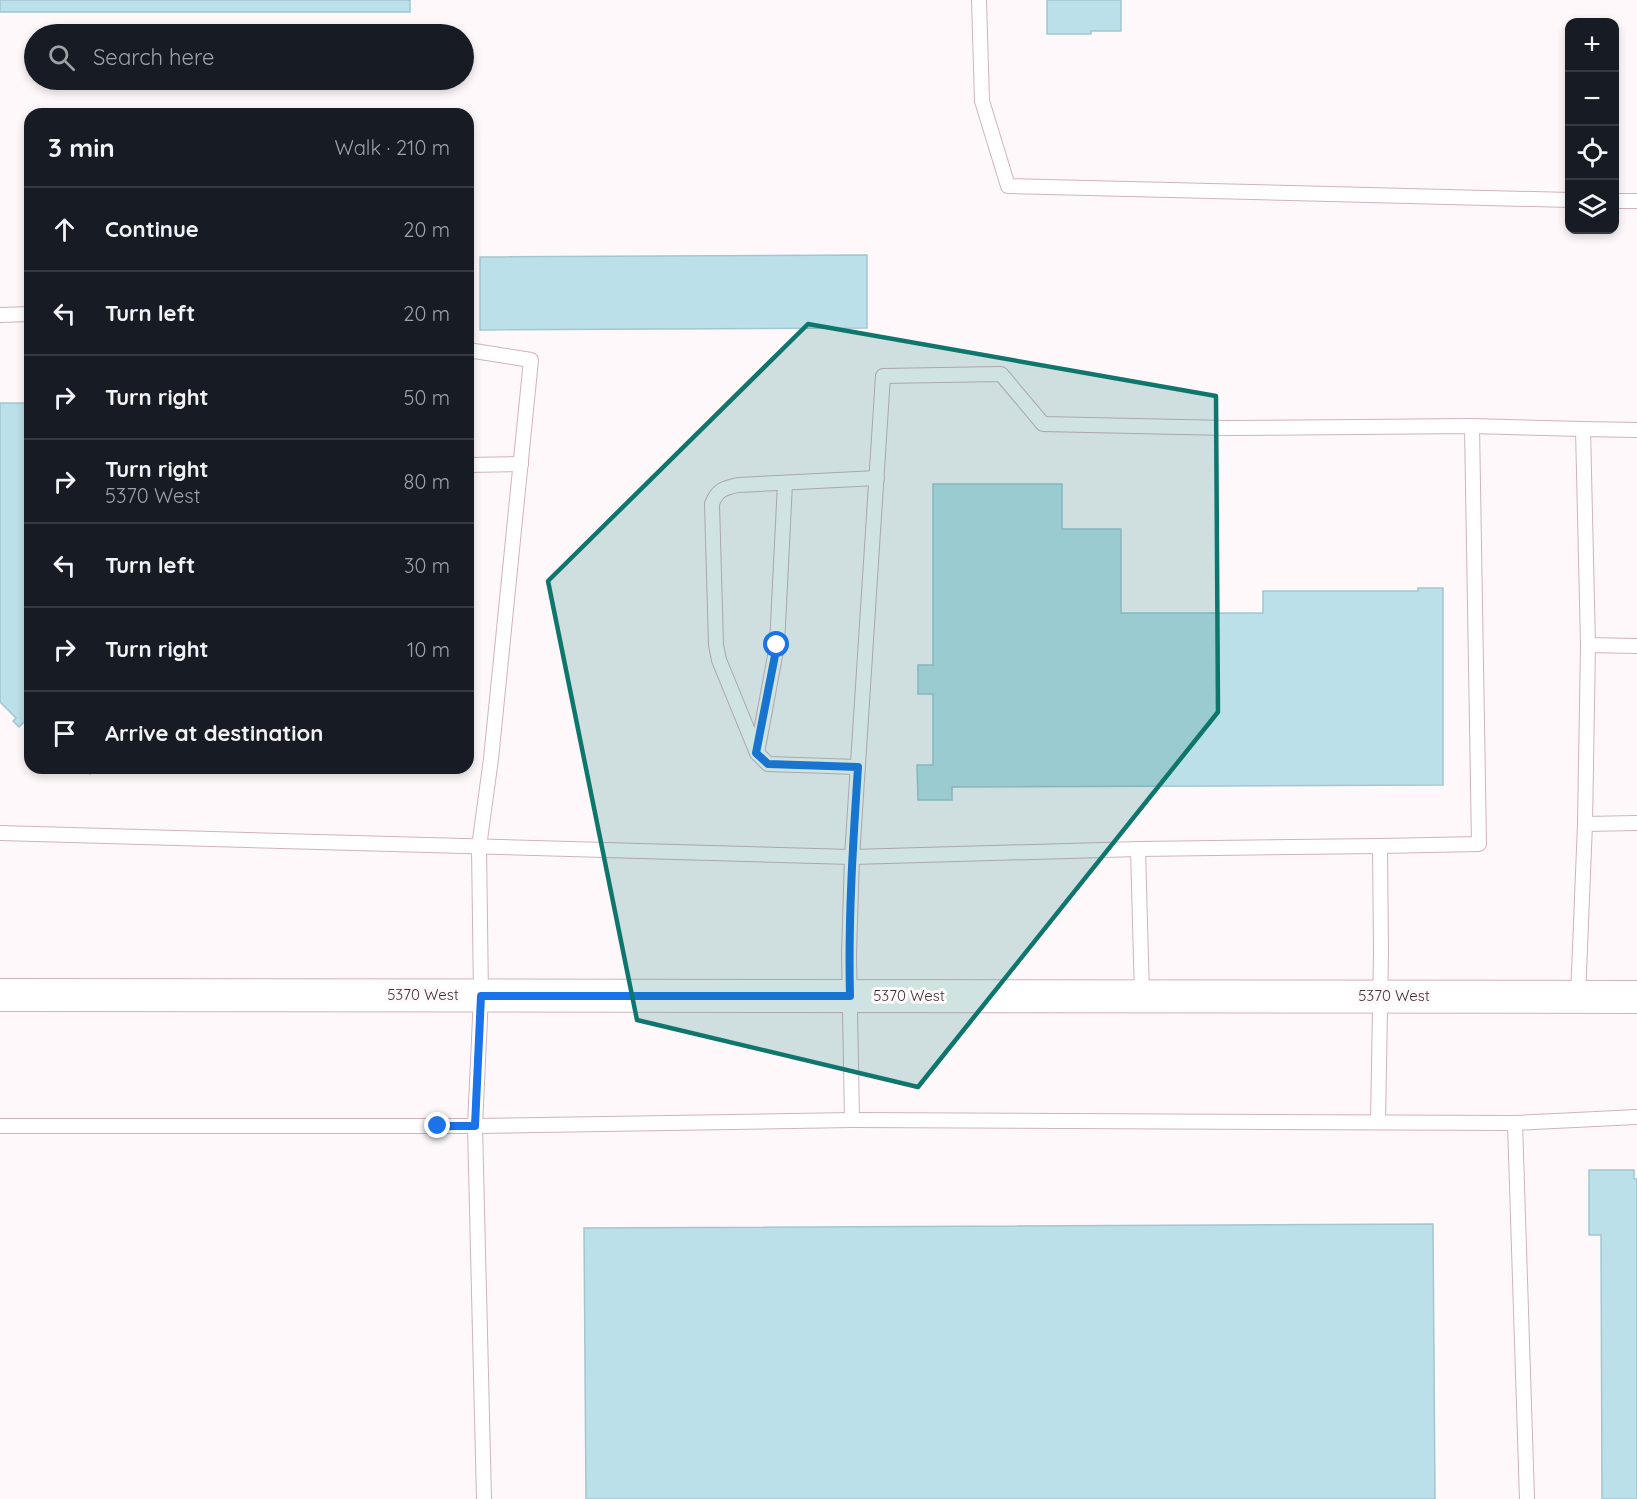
<!DOCTYPE html>
<html lang="en">
<head>
<meta charset="utf-8">
<style>
	:root { --surface:#171b24; --page:#242831; --text:#f1f3f6; --muted:#9ea1a6; --line:#363941 }
	body { margin:0; font-family:Quicksand,sans-serif; background:var(--page); color:var(--text) }
	.controls { position:absolute; right:18px; top:18px; display:grid; overflow:hidden; border-radius:12px; box-shadow:0 3px 9px #0003 }
	.controls button { width:54px; height:54px; display:grid; place-items:center; padding:0; border:0; border-bottom:2px solid var(--line); background:var(--surface); color:var(--text); font:30px sans-serif }
	.stop { position:absolute; width:18px; height:18px; margin:-14px; border:4px solid #1a73e8; border-radius:50%; background:#fff }
	.stop.end { background:#1a73e8; border-color:#fff; box-shadow:0 2px 6px #0008 }
	.list { margin:0; padding:0; list-style:none }
	h2 { display:flex; justify-content:space-between; align-items:center; height:78px; margin:0; padding:0 24px; font-size:26px }
	h2 small { font-size:20px; font-weight:400; color:var(--muted) }
	.list li { display:grid; grid-template-columns:39px 1fr auto; gap:18px; align-items:center; box-sizing:border-box; height:84px; padding:0 24px; border-top:2px solid var(--line) }
	.list b { display:block; font-size:22px; white-space:nowrap }
	.list p { margin:0; font-size:20px; white-space:nowrap; color:var(--muted) }
	.list em { font-size:20px; font-style:normal; color:var(--muted) }
	.icon { flex:none; width:33px; height:33px; fill:none; stroke:currentColor; stroke-width:2; stroke-linecap:round; stroke-linejoin:round }
	.map { position:relative; flex:none; width:1637px; height:1499px; overflow:hidden }
	.search { position:absolute; background:var(--surface); box-shadow:0 3px 9px #0003; left:24px; top:24px; width:450px; height:66px; display:flex; align-items:center; gap:15px; box-sizing:border-box; padding:0 21px; border-radius:33px; color:var(--muted); font-size:22px }
	.panel { position:absolute; background:var(--surface); box-shadow:0 3px 9px #0003; left:24px; top:108px; width:450px; height:666px; border-radius:18px }
	.map>svg:first-child { display:block }
	.building { fill:#bce0e9; stroke:#a3c6cf; stroke-width:1.5 }
	.lines { fill:none; stroke-linecap:round; stroke-linejoin:round }
	.service-casing { stroke:#d1b2bf; stroke-width:16 }
	.tertiary-casing { stroke:#d1b2bf; stroke-width:34 }
	.service { stroke:#fff; stroke-width:14 }
	.tertiary { stroke:#fff; stroke-width:32 }
	.route { stroke:#1a73e8; stroke-width:8 }
	.marked { fill:#0f766e; fill-opacity:0.2; stroke:#0f766e; stroke-width:4.5; stroke-linejoin:round }
	.labels { text-anchor:middle; stroke-width:6; stroke-linejoin:round; paint-order:stroke }
	.street-label { font-size:15px; fill:#3e3237; stroke:#fff8fa }
</style>
</head>
<body>
<div class="map">
<svg width="1637" height="1499" viewBox="0 0 1637 1499">
	<rect width="100%" height="100%" fill="#fff8fa"/>
	<!-- building -->
	<g class="building">
		<rect x="0" y="0" width="410" height="12"/>
		<polygon points="1047,0 1121,0 1121,31 1091,31 1091,34 1047,34"/>
		<polygon points="867,255 867,328 480,330 480,257"/>
		<polygon points="0,403 30,403 30,707 27,710 30,716 19,727 13,721 16,718 0,702"/>
		<polygon points="933,484 1062,484 1062,529 1121,529 1121,613 1263,613 1263,591 1418,591 1418,588 1443,588 1443,785 952,787 952,800 918,800 917,765 933,765 933,694 918,694 918,665 933,665"/>
		<polygon points="85,768 96,768 90,774"/>
		<polygon points="1589,1170 1634,1170 1634,1179 1637,1179 1637,1499 1602,1499 1601,1235 1589,1235"/>
		<polygon points="1433,1224 1435,1499 586,1499 584,1228"/>
	</g>
	<g class="lines">
		<!-- service casing -->
		<g class="service-casing">
			<g id="service">
				<polyline points="979,0 982,101 1008,186 1570,200"/>
				<polyline points="1614,201 1637,201"/>
				<polyline points="0,315 30,314"/>
				<polyline points="468,350 531,360 491,759 479,847 481,996 475,1126 484,1499"/>
				<polyline points="1472,426 1583,429"/>
				<polyline points="468,465 521,464"/>
				<polyline points="1588,645 1583,429 1637,430"/>
				<polyline points="757,753 777,645 785,483"/>
				<path d="M 858,767 L 768,764 L 757,753 L 719,660 L 716,645 L 712,504 C 717,490 724,488 738,485 L 877,478"/>
				<polyline points="1585,824 1637,823"/>
				<polyline points="0,833 852,857 1138,849 1142,996"/>
				<polyline points="1138,849 1380,846"/>
				<polyline points="1578,997 1585,824 1588,645 1637,646"/>
				<polyline points="852,1120 849,954 852,857 883,376 1001,374 1043,424 1227,428 1472,426 1479,844 1380,846 1381,953 1378,1122"/>
				<polyline points="1515,1123 1527,1499"/>
				<polyline points="0,1126 475,1126 852,1120 1515,1123 1637,1117"/>
			</g>
		</g>
		<!-- tertiary casing -->
		<g class="tertiary-casing">
			<polyline id="tertiary" points="0,995 1637,997"/>
		</g>
		<!-- service -->
		<use href="#service" class="service"/>
		<!-- tertiary -->
		<use href="#tertiary" class="tertiary"/>
	</g>
	<g class="lines">
		<!-- route -->
		<path class="route" d="M 438,1126 L 475,1126 L 481,996 L 850,996 C 848,919 853,843 858,767 L 768,764 L 756,753 L 777,645"/>
	</g>
	<!-- marked area -->
	<path class="marked" d="M 808,324 L 1216,396 L 1218,712 L 918,1087 L 637,1020 L 548,581 Z"/>
	<g class="labels">
		<!-- street labels -->
		<g class="street-label">
			<text x="423" y="1000">5370 West</text>
			<text x="909" y="1001">5370 West</text>
			<text x="1394" y="1001">5370 West</text>
		</g>
	</g>
</svg>
<div class="controls">
<button>+</button>
<button>−</button>
<button><svg class="icon" aria-label="locate" viewBox="0 0 24 24"><circle cx="12" cy="12" r="6"/><path d="M12 2v4M12 18v4M2 12h4M18 12h4"/></svg></button>
<button><svg class="icon" aria-label="layers" viewBox="0 0 24 24"><path d="M12 4l9 5-9 5-9-5zM3 14l9 5 9-5"/></svg></button>
</div>
<div class="stop" style="left:777px;top:645px"></div>
<div class="stop end" style="left:438px;top:1126px"></div>
<div class="search"><svg class="icon" aria-label="search" viewBox="0 0 24 24"><circle cx="10" cy="10" r="6"/><path d="M15 15l6 6"/></svg>Search here</div>
<section class="panel">
<h2>3 min<small>Walk · 210 m</small></h2>
<ul class="list">
<li><svg class="icon" aria-label="ahead" viewBox="0 0 24 24"><path d="M12 20V5M6 11l6-6 6 6"/></svg><div><b>Continue</b></div><em>20 m</em></li>
<li><svg class="icon" aria-label="left" viewBox="0 0 24 24"><path d="M17 20v-9H6M10 6l-5 5 5 5"/></svg><div><b>Turn left</b></div><em>20 m</em></li>
<li><svg class="icon" aria-label="right" viewBox="0 0 24 24"><path d="M7 20v-9h11M14 6l5 5-5 5"/></svg><div><b>Turn right</b></div><em>50 m</em></li>
<li><svg class="icon" aria-label="right" viewBox="0 0 24 24"><path d="M7 20v-9h11M14 6l5 5-5 5"/></svg><div><b>Turn right</b><p>5370 West</p></div><em>80 m</em></li>
<li><svg class="icon" aria-label="left" viewBox="0 0 24 24"><path d="M17 20v-9H6M10 6l-5 5 5 5"/></svg><div><b>Turn left</b></div><em>30 m</em></li>
<li><svg class="icon" aria-label="right" viewBox="0 0 24 24"><path d="M7 20v-9h11M14 6l5 5-5 5"/></svg><div><b>Turn right</b></div><em>10 m</em></li>
<li><svg class="icon" aria-label="arrive" viewBox="0 0 24 24"><path d="M6 21V4h12l-3 4 3 4H6"/></svg><div><b>Arrive at destination</b></div></li>
</ul>
</section>
</div>
</body>
</html>
